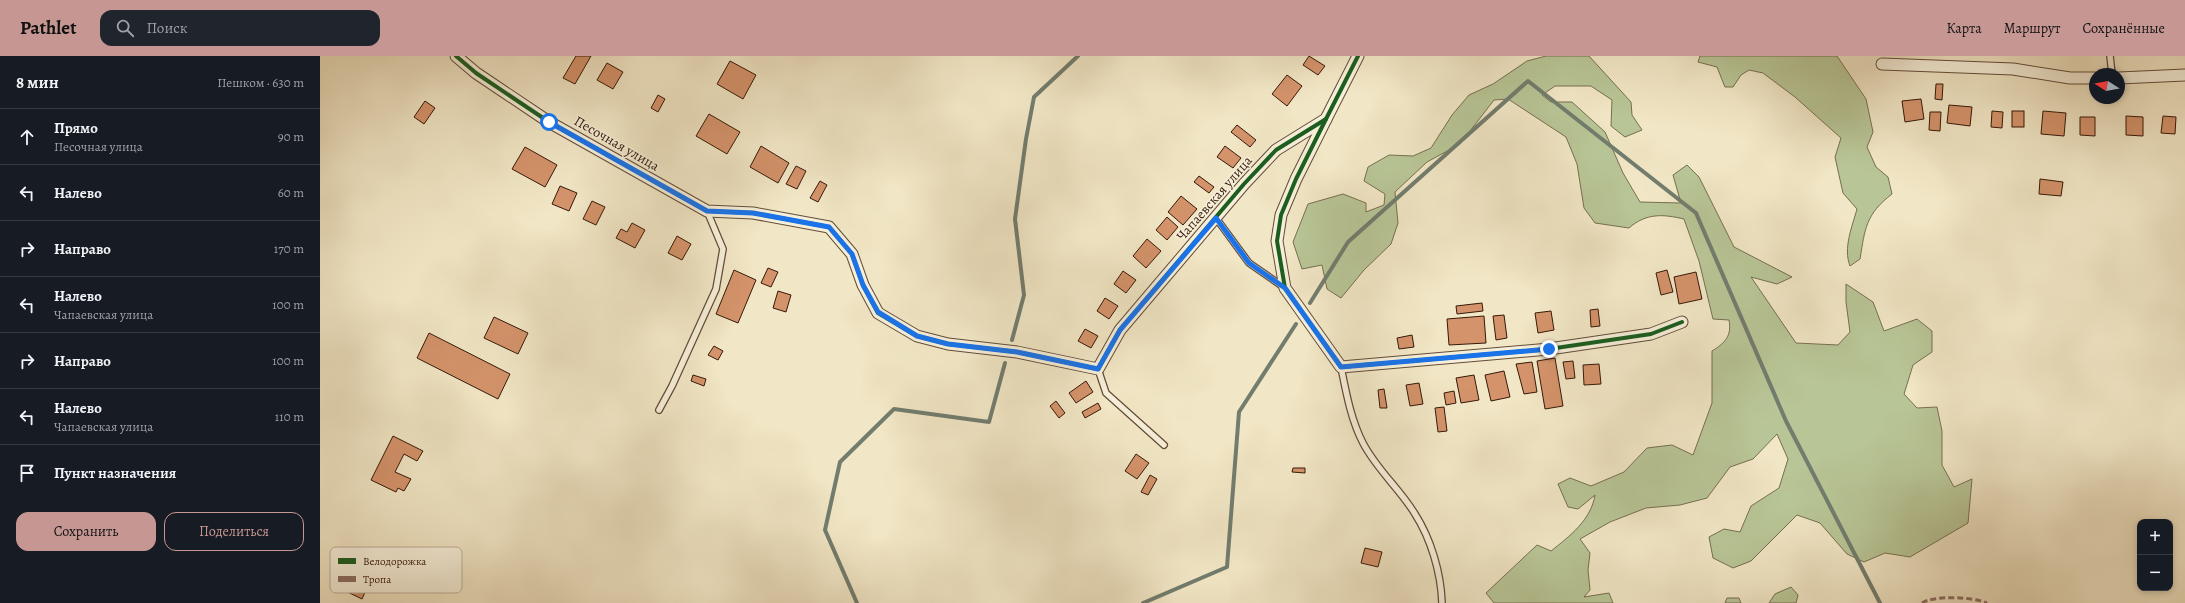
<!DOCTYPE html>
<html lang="ru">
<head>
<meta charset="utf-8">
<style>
	:root { --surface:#171b24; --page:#20242c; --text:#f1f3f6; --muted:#9ea1a6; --line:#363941; --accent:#c59692 }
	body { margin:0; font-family:Alegreya,serif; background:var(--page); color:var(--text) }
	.controls { position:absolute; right:12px; bottom:12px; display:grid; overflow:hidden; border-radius:8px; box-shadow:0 2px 6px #0003 }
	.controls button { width:36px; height:36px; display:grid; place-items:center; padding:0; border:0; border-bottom:1px solid var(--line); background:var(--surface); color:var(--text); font:20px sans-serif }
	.compass { position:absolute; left:1769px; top:12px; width:36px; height:36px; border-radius:50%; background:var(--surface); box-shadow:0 2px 6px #0003; rotate:281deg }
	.stop { position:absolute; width:12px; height:12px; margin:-9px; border:3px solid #1a73e8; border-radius:50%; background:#fff }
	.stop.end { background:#1a73e8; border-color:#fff; box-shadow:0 1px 4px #0008 }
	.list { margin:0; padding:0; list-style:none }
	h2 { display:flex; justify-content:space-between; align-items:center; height:52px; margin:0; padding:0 16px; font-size:17px }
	h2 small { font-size:13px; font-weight:400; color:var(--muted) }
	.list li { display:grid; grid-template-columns:26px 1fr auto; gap:12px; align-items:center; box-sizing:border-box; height:56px; padding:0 16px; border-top:1px solid var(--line) }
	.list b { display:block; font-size:15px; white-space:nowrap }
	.list p { margin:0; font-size:13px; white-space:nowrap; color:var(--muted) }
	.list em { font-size:13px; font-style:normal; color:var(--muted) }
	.actions { display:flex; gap:8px; padding:12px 16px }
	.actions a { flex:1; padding:9px 0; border:1px solid var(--accent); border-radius:12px; text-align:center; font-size:14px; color:var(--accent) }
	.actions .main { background:var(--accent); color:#111 }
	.icon { flex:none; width:22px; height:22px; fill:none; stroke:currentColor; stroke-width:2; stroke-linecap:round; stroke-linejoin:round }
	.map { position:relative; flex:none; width:1865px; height:547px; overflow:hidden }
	header { display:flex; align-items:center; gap:24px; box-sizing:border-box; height:56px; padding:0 20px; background:var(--accent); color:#111 }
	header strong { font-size:19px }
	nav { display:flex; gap:22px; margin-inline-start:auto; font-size:14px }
	.search { width:280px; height:36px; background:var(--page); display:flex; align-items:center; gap:10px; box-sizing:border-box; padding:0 14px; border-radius:12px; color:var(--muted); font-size:15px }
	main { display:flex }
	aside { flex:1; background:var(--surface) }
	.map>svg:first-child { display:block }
	.green { fill:#b8c596; stroke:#766f50 }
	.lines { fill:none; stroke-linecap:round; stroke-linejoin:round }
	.stream { stroke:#727d6e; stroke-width:4 }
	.building { fill:#d4936b; stroke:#351909 }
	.lane-casing { stroke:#644c38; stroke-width:8 }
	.street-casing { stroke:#644c38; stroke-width:13 }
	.lane { stroke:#f6efd9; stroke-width:5.5 }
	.street { stroke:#f6efd9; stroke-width:11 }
	.quiet { stroke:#8d6e63; stroke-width:3; stroke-dasharray:6 3; stroke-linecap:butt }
	.cycleway-casing { stroke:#f6efd9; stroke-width:6 }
	.cycleway { stroke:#1b5e20; stroke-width:4 }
	.route { stroke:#1a73e8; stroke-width:5 }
	.labels { text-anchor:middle; stroke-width:3; stroke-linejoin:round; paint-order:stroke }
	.street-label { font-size:14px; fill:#351909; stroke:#f6efd9 }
	.key { fill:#f6efd9; stroke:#bcaf9b; stroke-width:1 }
	.key-label { font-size:11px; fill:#351909 }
</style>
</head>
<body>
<header>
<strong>Pathlet</strong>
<div class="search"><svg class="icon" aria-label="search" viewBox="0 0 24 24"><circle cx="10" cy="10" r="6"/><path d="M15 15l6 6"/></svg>Поиск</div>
<nav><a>Карта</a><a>Маршрут</a><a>Сохранённые</a></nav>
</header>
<main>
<aside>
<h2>8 мин<small>Пешком · 630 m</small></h2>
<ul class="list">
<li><svg class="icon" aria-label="ahead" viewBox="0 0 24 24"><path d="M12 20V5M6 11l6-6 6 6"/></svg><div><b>Прямо</b><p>Песочная улица</p></div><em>90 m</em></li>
<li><svg class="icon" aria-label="left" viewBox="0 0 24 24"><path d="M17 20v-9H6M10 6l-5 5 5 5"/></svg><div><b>Налево</b></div><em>60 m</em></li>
<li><svg class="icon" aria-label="right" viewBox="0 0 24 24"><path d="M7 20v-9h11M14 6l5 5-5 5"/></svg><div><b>Направо</b></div><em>170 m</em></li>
<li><svg class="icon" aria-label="left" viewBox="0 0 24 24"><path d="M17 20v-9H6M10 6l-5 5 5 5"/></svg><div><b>Налево</b><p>Чапаевская улица</p></div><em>100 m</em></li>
<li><svg class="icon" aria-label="right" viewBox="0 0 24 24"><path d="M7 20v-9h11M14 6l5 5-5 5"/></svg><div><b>Направо</b></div><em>100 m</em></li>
<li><svg class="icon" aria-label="left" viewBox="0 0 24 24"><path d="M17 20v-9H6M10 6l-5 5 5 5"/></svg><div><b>Налево</b><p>Чапаевская улица</p></div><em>110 m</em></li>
<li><svg class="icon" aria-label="arrive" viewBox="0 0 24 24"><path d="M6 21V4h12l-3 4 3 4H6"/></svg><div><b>Пункт назначения</b></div></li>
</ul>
<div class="actions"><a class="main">Сохранить</a><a>Поделиться</a></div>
</aside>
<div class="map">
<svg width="1865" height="547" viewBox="0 0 1865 547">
	<rect width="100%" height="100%" fill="#f1e6c5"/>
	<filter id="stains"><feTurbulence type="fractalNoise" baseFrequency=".005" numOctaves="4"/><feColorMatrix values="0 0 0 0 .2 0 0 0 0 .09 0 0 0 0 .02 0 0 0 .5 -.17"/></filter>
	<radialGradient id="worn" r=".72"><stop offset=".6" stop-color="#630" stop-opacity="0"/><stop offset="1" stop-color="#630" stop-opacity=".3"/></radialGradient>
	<!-- green -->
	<g class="green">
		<path d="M 1226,0 L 1269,0 L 1311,46 L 1312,59 L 1322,74 L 1305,81 L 1291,70 L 1292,44 L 1271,30 L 1235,30 L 1222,39 L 1231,46 L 1252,46 L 1285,76 L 1303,117 L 1320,146 L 1361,147 L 1353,119 L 1367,109 L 1379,121 L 1414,191 L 1472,221 L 1457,228 L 1431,221 L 1476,287 L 1518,289 L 1530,276 L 1526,246 L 1526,228 L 1553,246 L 1564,275 L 1597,263 L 1612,275 L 1612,296 L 1593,309 L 1584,338 L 1597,352 L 1617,351 L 1622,375 L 1622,409 L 1634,431 L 1652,423 L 1648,467 L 1590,501 L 1565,497 L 1544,506 L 1527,498 L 1500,467 L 1477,459 L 1431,505 L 1413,512 L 1393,502 L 1389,481 L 1404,473 L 1420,476 L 1431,450 L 1459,432 L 1468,403 L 1457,378 L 1433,403 L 1410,411 L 1387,442 L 1360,449 L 1326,452 L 1290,466 L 1260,483 L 1270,497 L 1268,514 L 1270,534 L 1264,541 L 1289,537 L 1293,547 L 1174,547 L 1166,537 L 1217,489 L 1231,495 C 1250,480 1271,464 1275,439 L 1258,453 L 1248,451 L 1238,428 L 1250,422 L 1271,430 L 1304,416 L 1327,392 L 1352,389 L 1373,399 L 1392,347 L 1392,295 C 1405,287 1412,280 1409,264 L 1393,263 L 1379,205 L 1364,163 C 1343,158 1326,157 1309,172 L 1275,167 L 1264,152 L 1257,108 L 1246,81 L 1188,43 L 1174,44 L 1140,88 L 1107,106 L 1075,136 L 1078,167 L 1071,188 L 1044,214 L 1021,242 L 1007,233 L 1002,209 L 982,213 L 973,186 L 988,148 L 1023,138 L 1046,147 L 1046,156 L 1064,149 L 1065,138 L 1044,125 L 1048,111 L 1069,99 L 1093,100 L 1111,92 L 1132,59 L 1149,39 L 1173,28 L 1207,5 Z"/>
		<path d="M 1380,0 L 1517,0 L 1546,43 L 1553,76 L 1547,91 L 1556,111 L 1568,121 L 1572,138 C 1546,158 1545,172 1540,203 L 1530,210 C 1523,192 1532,171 1537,153 L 1523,137 L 1515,101 L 1521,82 L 1475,41 L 1443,17 L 1429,14 L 1421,19 L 1413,31 L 1405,31 L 1397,11 L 1378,6 Z"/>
		<polygon points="1471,531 1478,539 1476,547 1449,547 1455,538"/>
		<polygon points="1407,542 1419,542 1421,547 1405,547"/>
	</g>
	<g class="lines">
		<!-- stream -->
		<g class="stream">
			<polyline points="990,247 1028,186 1208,25 1376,157 1466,365 1560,547"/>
			<polyline points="692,284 704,239 695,163 706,83 714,41 758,0"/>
			<polyline points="537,547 505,474 520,406 574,353 669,366 685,307"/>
			<polyline points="823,547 907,511 919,356 976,268"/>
		</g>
	</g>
	<!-- building -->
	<g class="building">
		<polygon points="256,0 271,0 255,28 243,22"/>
		<polygon points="989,0 1005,10 998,19 983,9"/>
		<polygon points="410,5 436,19 423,43 397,28"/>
		<polygon points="287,7 303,16 293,33 277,24"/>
		<polygon points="967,19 982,30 967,50 952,38"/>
		<polygon points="1616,28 1623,28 1622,44 1615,43"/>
		<polygon points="338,39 345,43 338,56 331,52"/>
		<polygon points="1601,43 1604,63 1585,66 1582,45"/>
		<polygon points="105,45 115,52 104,68 94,61"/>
		<polygon points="1629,49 1652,51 1650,70 1627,67"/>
		<polygon points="1672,55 1683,56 1682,72 1671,71"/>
		<rect x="1692" y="55" width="12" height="16"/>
		<polygon points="1723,55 1746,57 1744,80 1721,78"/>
		<polygon points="1610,56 1621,56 1620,75 1609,74"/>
		<polygon points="389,58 420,76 407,98 376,80"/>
		<polygon points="1806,60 1823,61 1823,80 1806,79"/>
		<polygon points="1843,60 1856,61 1855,78 1841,77"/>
		<polygon points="1760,61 1775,61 1775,80 1760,79"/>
		<polygon points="917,69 936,84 930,91 911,76"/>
		<polygon points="441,90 469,107 458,127 430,111"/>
		<polygon points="905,90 921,102 913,112 897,101"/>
		<polygon points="205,91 237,109 225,131 192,113"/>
		<polygon points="476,110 486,115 477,133 466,128"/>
		<polygon points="879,120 894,131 889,137 874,126"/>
		<polygon points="1720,123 1743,126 1741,140 1719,138"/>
		<polygon points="500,125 507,129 498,146 490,142"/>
		<polygon points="240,130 257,137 249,155 232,148"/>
		<polygon points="861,140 877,153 863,169 848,156"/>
		<polygon points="272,145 285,151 276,169 263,163"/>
		<polygon points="847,161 858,171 847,184 836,174"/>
		<polygon points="312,167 325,174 315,192 296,182 301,173 307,176"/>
		<polygon points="357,180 371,188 362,204 348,197"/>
		<polygon points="827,183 841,195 826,212 813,200"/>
		<polygon points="448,212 458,216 451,231 441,227"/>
		<polygon points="414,214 436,224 418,267 396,258"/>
		<polygon points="1347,214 1353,236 1341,239 1336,217"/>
		<polygon points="803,215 816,224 806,237 794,228"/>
		<polygon points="1376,216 1382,243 1359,248 1354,221"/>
		<polygon points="458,235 471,239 466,256 453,252"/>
		<polygon points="785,242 798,250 789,263 777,255"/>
		<polygon points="1162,247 1163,255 1137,258 1136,250"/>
		<polygon points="1278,253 1280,270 1271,271 1270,254"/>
		<polygon points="1231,255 1234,274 1218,277 1215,257"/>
		<polygon points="1184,259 1187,282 1176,284 1173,260"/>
		<polygon points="1164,260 1166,287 1129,289 1127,263"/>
		<polygon points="174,261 208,277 198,298 164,282"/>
		<polygon points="765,273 778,280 771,292 758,285"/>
		<polygon points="109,277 190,318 178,343 97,302"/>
		<polygon points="1092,279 1094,291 1079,293 1077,282"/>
		<polygon points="394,290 403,295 398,304 388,299"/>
		<polygon points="1235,302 1243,350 1225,353 1217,305"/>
		<polygon points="1253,305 1255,322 1246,323 1243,306"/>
		<polygon points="1212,306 1217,336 1204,338 1196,308"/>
		<polygon points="1279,308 1281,328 1264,329 1263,309"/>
		<polygon points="1184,315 1190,341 1171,345 1165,319"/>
		<polygon points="373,319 386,323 384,330 371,325"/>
		<polygon points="1154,319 1159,344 1141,347 1136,322"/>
		<polygon points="766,325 773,336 756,347 749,337"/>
		<polygon points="1099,327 1103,348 1090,350 1086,329"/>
		<polygon points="1064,333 1067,352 1060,352 1058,334"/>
		<polygon points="1134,335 1136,347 1126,349 1124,337"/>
		<polygon points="736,345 745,357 739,362 730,350"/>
		<polygon points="778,347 781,353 765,362 762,356"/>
		<polygon points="1124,351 1127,375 1118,376 1115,352"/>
		<polygon points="73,380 103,395 97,405 84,398 75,416 91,423 84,435 78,432 76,436 51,424"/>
		<polygon points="816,398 829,407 817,423 805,415"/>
		<polygon points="973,412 985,412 985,417 972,416"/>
		<polygon points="830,419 837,423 828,439 821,436"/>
		<polygon points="1045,492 1062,496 1058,511 1041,507"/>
		<polygon points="24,518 48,530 42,543 17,531"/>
	</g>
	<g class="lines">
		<!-- lane casing -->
		<g class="lane-casing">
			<g id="lane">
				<polyline points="1790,0 1792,18"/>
				<polyline points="896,162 929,207 965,232"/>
				<path d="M 1021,311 C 1026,336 1031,364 1043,387 C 1057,414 1080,433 1095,458 C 1111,483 1121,517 1122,547"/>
				<polyline points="778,313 786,337 844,389"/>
				<polyline points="339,354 352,330 396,233 403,193 387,155"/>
			</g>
		</g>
		<!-- street casing -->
		<g class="street-casing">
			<g id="street">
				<polyline points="136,0 156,17 229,66 387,155 433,157 509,171 532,198 543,229 558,257 597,280 628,288 697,296 778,313 800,274 924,128 956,94 1006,63 1038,0"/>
				<polyline points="1562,8 1693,13 1750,22 1775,22"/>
				<polyline points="1799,22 1865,19"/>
				<polyline points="1006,63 976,123 961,159 957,185 965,232 1021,311 1229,293 1331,278 1362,266"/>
			</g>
		</g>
		<!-- lane -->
		<use href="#lane" class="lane"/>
		<!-- street -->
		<use href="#street" class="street"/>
		<!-- quiet -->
		<path class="quiet" d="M 1602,547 C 1614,539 1654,541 1667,547"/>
		<!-- cycleway casing -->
		<g class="cycleway-casing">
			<g id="cycleway">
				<polyline points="136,0 156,17 229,66 387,155 433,157 509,171 532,198 543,229 558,257 597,280 628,288 697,296 778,313 800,274 924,128 956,94 1006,63 1038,0"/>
				<polyline points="1006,63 976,123 961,159 957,185 965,232 1021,311 1229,293 1331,278 1362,266"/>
			</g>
		</g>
		<!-- cycleway -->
		<use href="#cycleway" class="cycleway"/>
	</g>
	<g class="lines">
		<!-- route -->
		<polyline class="route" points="229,66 387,155 433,157 509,171 532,198 543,229 558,256 597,280 628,288 697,296 778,313 800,274 896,162 929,207 965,232 1021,311 1229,293"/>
	</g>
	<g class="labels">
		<!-- street labels -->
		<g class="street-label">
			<text transform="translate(297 87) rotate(30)" y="5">Песочная улица</text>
			<text transform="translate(894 142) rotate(-49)" y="5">Чапаевская улица</text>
		</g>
	</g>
	<!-- legend -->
	<rect x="10" y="491" width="132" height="46" rx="6" class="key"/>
	<rect x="18" y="502" width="18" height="6" fill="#1b5e20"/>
	<rect x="18" y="520" width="18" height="6" fill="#8d6e63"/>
	<g class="key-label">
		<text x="43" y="509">Велодорожка</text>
		<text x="43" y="527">Тропа</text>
	</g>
	<rect width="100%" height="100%" filter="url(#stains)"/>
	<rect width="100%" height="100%" fill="url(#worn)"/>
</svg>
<div class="controls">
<button>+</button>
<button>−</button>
</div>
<svg class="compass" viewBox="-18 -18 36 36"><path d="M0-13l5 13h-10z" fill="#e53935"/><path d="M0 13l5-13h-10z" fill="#9ea1a6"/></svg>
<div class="stop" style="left:229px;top:66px"></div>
<div class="stop end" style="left:1229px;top:293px"></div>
</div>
</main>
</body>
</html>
